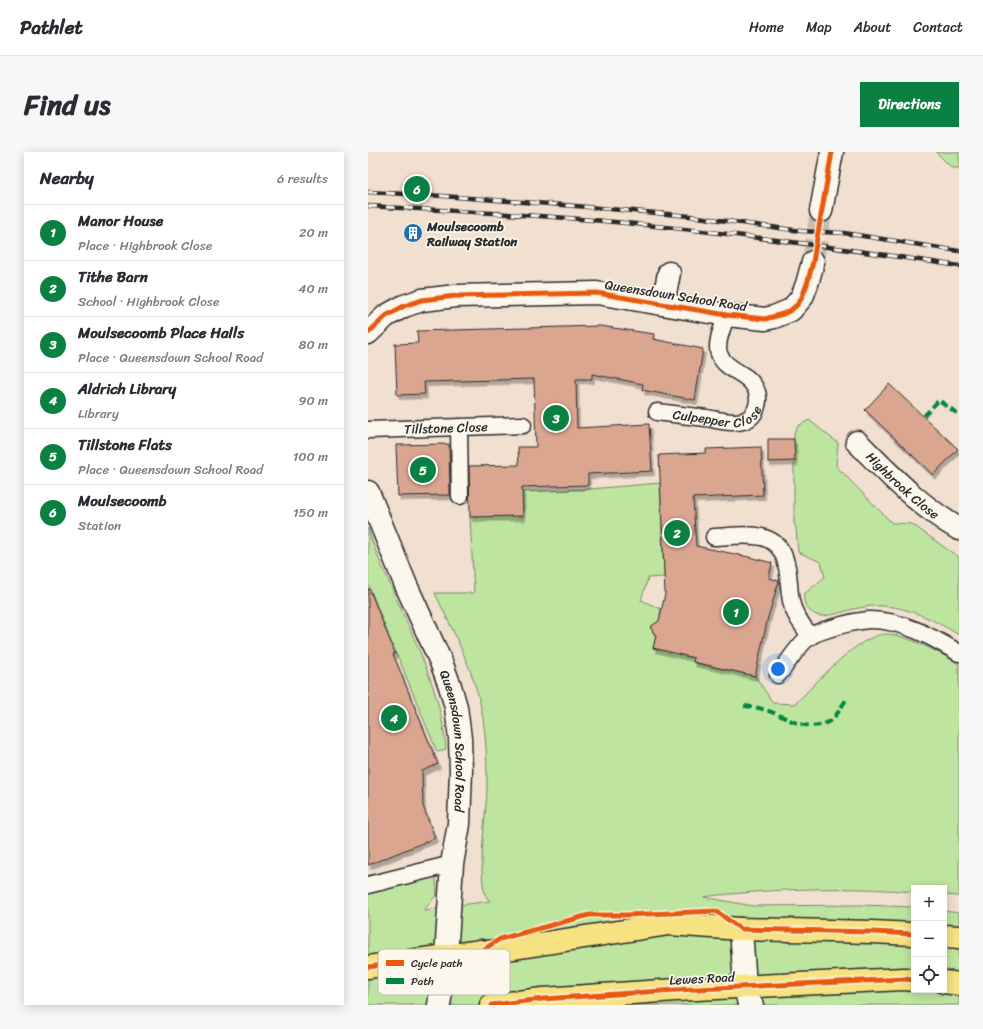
<!DOCTYPE html>
<html lang="en">
<head>
<meta charset="utf-8">
<style>
	:root { --surface:#fff; --page:#f7f7f7; --text:#2b2b33; --muted:#7c7c81; --line:#e1e1e2; --accent:#0b8043 }
	body { margin:0; font-family:Sriracha,sans-serif; background:var(--page); color:var(--text) }
	.controls { position:absolute; right:12px; bottom:12px; display:grid; overflow:hidden; border-radius:0px; box-shadow:0 2px 10px #0003 }
	.controls button { width:36px; height:36px; display:grid; place-items:center; padding:0; border:0; border-bottom:1px solid var(--line); background:var(--surface); color:var(--text); font:20px sans-serif }
	.you { position:absolute; left:410px; top:517px; width:14px; height:14px; margin:-10px; border:3px solid #fff; border-radius:50%; background:#1a73e8; box-shadow:0 0 0 6px #1a73e833 }
	.badge { display:grid; place-items:center; width:26px; height:26px; border-radius:50%; background:var(--accent); color:#fff; font-size:13px; font-weight:700 }
	.pin { position:absolute; translate:-50% -50%; border:2px solid #fff; box-shadow:0 1px 4px #0006 }
	.list { margin:0; padding:0; list-style:none }
	h2 { display:flex; justify-content:space-between; align-items:center; height:52px; margin:0; padding:0 16px; font-size:17px }
	h2 small { font-size:13px; font-weight:400; color:var(--muted) }
	.list li { display:grid; grid-template-columns:26px 1fr auto; gap:12px; align-items:center; box-sizing:border-box; height:56px; padding:0 16px; border-top:1px solid var(--line) }
	.list b { display:block; font-size:15px; white-space:nowrap }
	.list p { margin:0; font-size:13px; white-space:nowrap; color:var(--muted) }
	.list em { font-size:13px; font-style:normal; color:var(--muted) }
	.icon { flex:none; width:22px; height:22px; fill:none; stroke:currentColor; stroke-width:2; stroke-linecap:round; stroke-linejoin:round }
	.map { position:relative; flex:none; width:591px; height:853px; overflow:hidden; border-radius:0px }
	header { display:flex; align-items:center; gap:24px; box-sizing:border-box; height:56px; padding:0 20px; background:var(--surface); border-bottom:1px solid var(--line) }
	header strong { font-size:19px }
	nav { display:flex; gap:22px; margin-inline-start:auto; font-size:14px }
	.intro { display:flex; align-items:center; justify-content:space-between; box-sizing:border-box; height:96px; padding:0 24px }
	h1 { margin:0; font-size:28px }
	.button { padding:10px 18px; border-radius:0px; background:var(--accent); color:#fff; font-size:14px; font-weight:700 }
	main { display:flex; gap:24px; padding:0 24px }
	aside { flex:1; background:var(--surface); border-radius:0px; box-shadow:0 2px 10px #0003 }
	.map>svg:first-child { display:block }
	.green { fill:#bee5a0; stroke:#748866 }
	.building { fill:#dba690; stroke:#2b2b2b; filter:url(#shadow) }
	.lines { fill:none; stroke-linecap:round; stroke-linejoin:round }
	.minor-tunnel { stroke:#c9bbaf; stroke-width:22; stroke-dasharray:22 11; stroke-linecap:butt }
	.service-casing { stroke:#2b2b2b; stroke-width:19 }
	.minor-casing { stroke:#2b2b2b; stroke-width:25 }
	.tertiary-casing { stroke:#2b2b2b; stroke-width:25 }
	.primary-casing { stroke:#2b2b2b; stroke-width:25 }
	.service { stroke:#fbf7ec; stroke-width:16 }
	.minor { stroke:#fbf7ec; stroke-width:22 }
	.tertiary { stroke:#fbf7ec; stroke-width:22 }
	.primary { stroke:#f6e281; stroke-width:22 }
	.rail-casing { stroke:#2b2b2b; stroke-width:4.5 }
	.rail { stroke:#fbf7ec; stroke-width:3; stroke-dasharray:9; stroke-linecap:butt }
	.quiet { stroke:#00873e; stroke-width:4; stroke-dasharray:8 4; stroke-linecap:butt }
	.cycleway-casing { stroke:#fbf7ec; stroke-width:8 }
	.cycleway { stroke:#e8590c; stroke-width:5 }
	.labels { text-anchor:middle; stroke-width:3.5; stroke-linejoin:round; paint-order:stroke }
	.poi-label { font-size:13px; font-weight:bold; fill:#2b2b2b; stroke:#fbf7ec; text-anchor:start }
	.street-label { font-size:13px; fill:#2b2b2b; stroke:#fbf7ec }
	.key { fill:#fbf7ec; stroke:#bdbab2; stroke-width:1 }
	.key-label { font-size:11px; fill:#2b2b2b }
</style>
</head>
<body>
<header>
<strong>Pathlet</strong>
<nav><a>Home</a><a>Map</a><a>About</a><a>Contact</a></nav>
</header>
<div class="intro"><h1>Find us</h1><a class="button">Directions</a></div>
<main>
<aside>
<h2>Nearby<small>6 results</small></h2>
<ul class="list">
<li><span class="badge">1</span><div><b>Manor House</b><p>Place · Highbrook Close</p></div><em>20 m</em></li>
<li><span class="badge">2</span><div><b>Tithe Barn</b><p>School · Highbrook Close</p></div><em>40 m</em></li>
<li><span class="badge">3</span><div><b>Moulsecoomb Place Halls</b><p>Place · Queensdown School Road</p></div><em>80 m</em></li>
<li><span class="badge">4</span><div><b>Aldrich Library</b><p>Library</p></div><em>90 m</em></li>
<li><span class="badge">5</span><div><b>Tillstone Flats</b><p>Place · Queensdown School Road</p></div><em>100 m</em></li>
<li><span class="badge">6</span><div><b>Moulsecoomb</b><p>Station</p></div><em>150 m</em></li>
</ul>
</aside>
<div class="map">
<svg width="591" height="853" viewBox="0 0 591 853">
	<defs>
		<filter id="shadow"><feDropShadow dx="2.5" dy="4.5" stdDeviation="0" flood-color="#0004"/></filter>
	</defs>
	<rect width="100%" height="100%" fill="#f1dfd0"/>
	<filter id="ink" filterUnits="userSpaceOnUse"><feTurbulence type="fractalNoise" baseFrequency=".025" numOctaves="2"/><feDisplacementMap in="SourceGraphic" scale="8" xChannelSelector="R" yChannelSelector="G"/><feConvolveMatrix kernelMatrix="1 2 1 2 8 2 1 2 1" color-interpolation-filters="sRGB"/></filter>
	<g filter="url(#ink)">
		<!-- green -->
		<g class="green">
			<polygon points="568,0 591,0 591,16 584,16"/>
			<path d="M 441,268 L 470,291 L 468,314 L 524,371 L 544,372 L 580,398 L 591,405 L 591,483 C 563,466 530,449 496,455 C 482,457 468,463 454,464 C 443,463 434,454 436,442 L 457,425 L 453,410 L 430,400 L 428,376 L 426,371 L 426,281 L 430,274 Z"/>
			<path d="M 292,331 L 296,425 L 280,426 L 273,448 L 293,457 L 291,469 L 285,473 L 284,478 L 288,484 L 285,496 L 326,506 L 326,511 L 387,524 L 405,551 L 427,552 C 448,532 489,483 518,482 C 536,482 575,502 591,512 L 591,744 L 576,743 L 576,736 L 546,736 L 546,740 C 492,735 439,736 385,740 C 369,742 352,742 336,745 L 384,754 L 493,753 L 546,755 L 546,838 L 576,838 L 576,759 L 591,761 L 591,853 L 0,853 L 0,733 L 67,716 L 69,742 L 56,758 L 122,749 C 106,740 119,656 119,636 C 119,604 118,570 109,539 C 99,505 82,473 67,441 L 106,441 L 102,365 L 155,363 L 154,340 L 222,337 Z"/>
			<path d="M 0,376 C 5,393 12,411 20,427 C 43,483 73,535 78,597 L 69,600 L 31,507 L 27,501 L 0,432 Z"/>
		</g>
		<!-- building -->
		<g class="building">
			<polygon points="232,174 286,182 285,187 335,197 327,248 274,238 275,232 224,222 224,227 208,227 209,276 281,272 284,319 220,322 220,333 154,335 155,364 102,365 101,314 151,313 150,295 168,295 166,227 56,230 57,242 29,243 27,192 50,191 49,179"/>
			<polygon points="521,232 590,297 565,323 497,258"/>
			<polygon points="400,287 426,287 427,309 400,310"/>
			<polygon points="81,292 82,343 30,344 28,293"/>
			<polygon points="393,295 395,343 325,346 328,394 381,405 404,411 401,426 411,429 400,465 387,524 325,510 326,506 285,496 288,484 282,475 291,469 297,442 291,303 338,301 338,297"/>
			<polygon points="1,436 27,501 25,502 70,612 54,619 55,654 67,686 0,713 0,437"/>
		</g>
		<g class="lines">
			<!-- minor-tunnel -->
			<polyline class="minor-tunnel" points="445,110 453,59"/>
			<!-- service casing -->
			<g class="service-casing">
				<g id="service">
					<path id="s1" d="M 289,260 C 306,262 322,264 338,266 C 350,268 363,272 375,269 C 382,267 387,262 389,254 C 391,247 390,240 386,234 C 378,220 359,219 352,204 C 346,193 355,174 359,163"/>
					<polyline points="91,275 92,344"/>
					<path id="s2" d="M 0,278 L 155,273"/>
					<path d="M 346,385 C 373,384 410,375 418,411 C 422,425 420,439 424,453 C 427,465 436,474 442,485"/>
					<path d="M 410,523 C 420,511 429,494 441,485 C 450,479 461,477 470,474 C 480,471 490,469 500,468 C 533,467 564,485 591,501"/>
					<polyline points="0,733 84,712"/>
				</g>
			</g>
			<!-- minor casing -->
			<g class="minor-casing">
				<g id="minor">
					<polyline points="453,59 464,0"/>
					<polyline points="295,152 301,121"/>
					<polyline points="0,181 18,164 36,154 54,148 88,144 229,141 359,163 397,167 406,165 423,158 434,145 439,132 445,110"/>
					<path id="s3" d="M 489,290 C 521,322 551,354 591,377"/>
					<path id="s4" d="M 0,340 L 37,431 L 73,510 L 82,534 L 88,555 L 92,586 L 93,619 L 91,672 L 84,712 L 78,805 L 71,853"/>
					<polyline points="377,834 380,848 384,853"/>
				</g>
			</g>
			<!-- tertiary casing -->
			<g class="tertiary-casing">
				<polyline id="tertiary" points="373,777 377,834"/>
			</g>
			<!-- primary casing -->
			<g class="primary-casing">
				<g id="primary">
					<polyline points="576,784 591,785"/>
					<polyline points="0,815 113,799 119,800 301,772 373,777 504,780 546,782"/>
					<polyline points="576,830 591,832"/>
					<polyline points="123,853 175,847 308,838 536,827 546,828"/>
				</g>
			</g>
			<!-- service -->
			<use href="#service" class="service"/>
			<!-- minor -->
			<use href="#minor" class="minor"/>
			<!-- tertiary -->
			<use href="#tertiary" class="tertiary"/>
			<!-- primary -->
			<use href="#primary" class="primary"/>
			<!-- rail casing -->
			<g class="rail-casing">
				<g id="rail">
					<polyline points="0,40 75,44 208,54 322,64 433,79 476,81 591,99"/>
					<path d="M 0,54 C 66,58 133,61 199,66 C 330,76 461,94 591,114"/>
				</g>
			</g>
			<!-- rail -->
			<use href="#rail" class="rail"/>
			<!-- quiet -->
			<g class="quiet">
				<polyline points="556,264 571,248 591,263"/>
				<path d="M 376,554 C 382,555 389,555 394,557 C 416,562 436,582 460,570 C 468,566 473,555 478,548"/>
			</g>
			<!-- cycleway casing -->
			<g class="cycleway-casing">
				<g id="cycleway">
					<polyline points="0,181 18,164 36,154 54,148 88,144 229,141 359,163 397,167 415,162 423,158 430,152 434,145 439,132 445,110 464,0"/>
					<polyline points="0,815 113,799 132,787 221,763 257,763 348,759 373,777 504,780 546,782"/>
					<polyline points="123,853 175,847 308,838 536,827 546,828"/>
				</g>
			</g>
			<!-- cycleway -->
			<use href="#cycleway" class="cycleway"/>
		</g>
	</g>
	<!-- icons -->
	<defs>
		<g id="building-disc" transform="scale(1)"><circle r="9.5" fill="#1f6fb2" stroke="#fbf7ec"/><path d="M-4-6H4V6H1V3H-1V6H-4ZM-2.5-4.3h1.7v1.8h-1.7ZM.8-4.3h1.7v1.8H.8ZM-2.5-1h1.7V.8h-1.7ZM.8-1h1.7V.8H.8Z" fill="#fff"/></g>
	</defs>
	<g fill-rule="evenodd">
		<use href="#building-disc" x="45" y="81"/>
	</g>
	<g class="labels">
		<!-- poi labels -->
		<g class="poi-label">
			<text x="59" y="79">Moulsecoomb<tspan x="59" dy="15">Railway Station</tspan></text>
		</g>
		<!-- street labels -->
		<g class="street-label">
			<text transform="translate(308 143) rotate(9)" y="5">Queensdown School Road</text>
			<text dy="5" stroke="none"><textPath href="#s1" startOffset="62">Culpepper Close</textPath></text>
			<text dy="5" stroke="none"><textPath href="#s2" startOffset="78">Tillstone Close</textPath></text>
			<text dy="5" stroke="none"><textPath href="#s3" startOffset="63">Highbrook Close</textPath></text>
			<text dy="5" stroke="none"><textPath href="#s4" startOffset="266">Queensdown School Road</textPath></text>
			<text transform="translate(334 826) rotate(-3)" y="5">Lewes Road</text>
		</g>
	</g>
	<!-- legend -->
	<rect x="10" y="797" width="132" height="46" rx="6" class="key"/>
	<rect x="18" y="808" width="18" height="6" fill="#e8590c"/>
	<rect x="18" y="826" width="18" height="6" fill="#00873e"/>
	<g class="key-label">
		<text x="43" y="815">Cycle path</text>
		<text x="43" y="833">Path</text>
	</g>
</svg>
<div class="controls">
<button>+</button>
<button>−</button>
<button><svg class="icon" aria-label="locate" viewBox="0 0 24 24"><circle cx="12" cy="12" r="6"/><path d="M12 2v4M12 18v4M2 12h4M18 12h4"/></svg></button>
</div>
<div class="you"></div>
<div class="pin badge" style="left:368px;top:460px">1</div>
<div class="pin badge" style="left:309px;top:381px">2</div>
<div class="pin badge" style="left:188px;top:266px">3</div>
<div class="pin badge" style="left:26px;top:566px">4</div>
<div class="pin badge" style="left:55px;top:318px">5</div>
<div class="pin badge" style="left:49px;top:37px">6</div>
</div>
</main>
</body>
</html>
